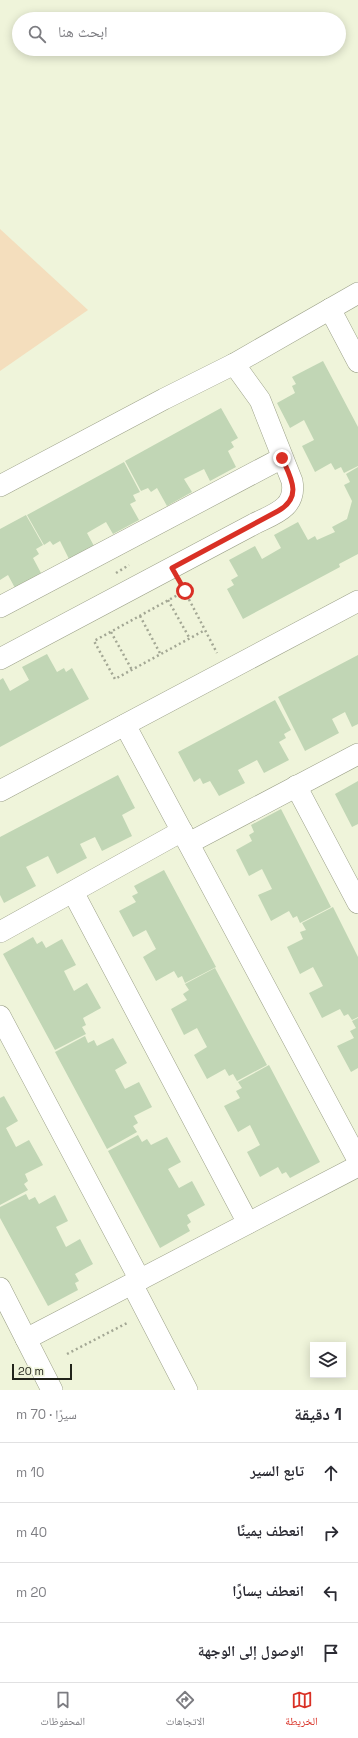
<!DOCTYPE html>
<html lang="ar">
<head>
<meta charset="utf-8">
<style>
	:root { --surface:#fff; --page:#f7f7f7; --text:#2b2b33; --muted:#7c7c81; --line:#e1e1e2; --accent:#d93025 }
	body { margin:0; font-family:"Space Grotesk","Noto Naskh Arabic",sans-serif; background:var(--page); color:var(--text); direction:rtl }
	.controls { position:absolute; right:12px; bottom:12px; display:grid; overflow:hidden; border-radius:0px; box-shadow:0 2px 10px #0003 }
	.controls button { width:36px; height:36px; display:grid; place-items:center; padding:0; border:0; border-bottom:1px solid var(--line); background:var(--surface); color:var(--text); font:20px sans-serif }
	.scale { position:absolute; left:12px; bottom:10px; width:60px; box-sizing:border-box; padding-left:4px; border:2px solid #22241b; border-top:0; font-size:11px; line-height:14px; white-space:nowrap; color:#22241b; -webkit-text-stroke:3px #eff4da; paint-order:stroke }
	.stop { position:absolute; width:12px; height:12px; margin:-9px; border:3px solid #d93025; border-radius:50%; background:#fff }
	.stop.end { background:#d93025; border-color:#fff; box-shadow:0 1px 4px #0008 }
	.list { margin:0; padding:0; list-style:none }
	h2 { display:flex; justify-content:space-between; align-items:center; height:52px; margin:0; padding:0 16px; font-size:17px }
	h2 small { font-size:13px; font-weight:400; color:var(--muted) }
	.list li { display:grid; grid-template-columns:26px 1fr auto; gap:12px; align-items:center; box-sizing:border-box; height:60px; padding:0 16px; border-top:1px solid var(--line) }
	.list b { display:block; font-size:15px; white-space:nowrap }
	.list em { font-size:13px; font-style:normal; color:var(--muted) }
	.icon { flex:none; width:22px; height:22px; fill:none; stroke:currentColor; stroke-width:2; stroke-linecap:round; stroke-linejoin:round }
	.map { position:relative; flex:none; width:358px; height:1390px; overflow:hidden; direction:ltr }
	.search { position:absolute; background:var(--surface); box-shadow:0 2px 10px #0003; left:12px; right:12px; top:12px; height:44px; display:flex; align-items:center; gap:10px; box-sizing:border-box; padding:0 14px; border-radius:22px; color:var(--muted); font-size:15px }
	.sheet { height:292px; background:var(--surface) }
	nav { display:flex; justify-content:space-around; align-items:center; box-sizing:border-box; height:56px; border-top:1px solid var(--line); background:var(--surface); font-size:11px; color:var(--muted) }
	nav a { display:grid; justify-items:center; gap:2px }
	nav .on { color:var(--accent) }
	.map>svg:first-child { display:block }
	.green { fill:#f4debd }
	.building { fill:#c1d6b5 }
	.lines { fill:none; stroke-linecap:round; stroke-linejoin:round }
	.street-casing { stroke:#9ca189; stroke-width:22 }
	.path { stroke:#a3a794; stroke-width:2.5; stroke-dasharray:2 3; stroke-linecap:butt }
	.street { stroke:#fff; stroke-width:21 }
	.route { stroke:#d93025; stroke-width:5 }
</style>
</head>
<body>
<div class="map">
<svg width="358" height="1390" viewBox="0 0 358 1390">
	<rect width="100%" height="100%" fill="#eff4da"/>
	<!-- green -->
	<polygon class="green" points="0,229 88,310 0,371"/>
	<!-- building -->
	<g class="building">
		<polygon points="323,361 358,427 358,466 344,473 341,467 335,470 331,463 315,472 302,446 314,440 304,420 290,428 277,403 295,393 292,386 296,384 292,377"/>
		<polygon points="221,408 238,438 231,442 234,447 228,451 236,467 210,481 204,469 184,479 192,492 167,506 157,488 151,492 148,488 141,491 125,461"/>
		<polygon points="124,462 140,492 133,495 136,501 130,504 139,520 113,534 106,522 87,533 94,546 69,559 60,541 53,545 50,541 44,545 27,515"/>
		<polygon points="358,467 358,554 339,564 340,567 243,619 227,589 234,585 231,580 238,576 229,560 255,546 262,559 281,548 274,535 298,522 308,540 315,536 317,540 335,532 332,527 347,519 352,501 344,485 350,482 346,474"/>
		<polygon points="26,515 43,545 36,549 39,554 33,558 41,573 15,588 8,575 0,580 0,529"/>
		<polygon points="47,654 57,672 64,668 66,672 72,668 89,699 0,747 0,680 3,678 10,691 29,680 22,667"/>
		<polygon points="358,655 358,724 352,727 345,712 332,719 339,733 305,751 278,697"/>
		<polygon points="275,700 291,730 284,734 286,738 279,742 289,760 264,773 257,760 238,770 245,783 219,796 210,781 203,784 200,778 194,782 178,752"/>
		<polygon points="118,775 135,808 122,815 132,836 102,851 95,837 80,844 87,858 57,874 48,856 26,867 36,886 4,903 0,895 0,837"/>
		<polygon points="358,781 358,824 352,827 335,794"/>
		<polygon points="281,809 331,907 300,923 297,916 293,918 289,911 271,921 258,895 272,889 262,869 249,876 236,850 252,841 249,835 254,832 251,825"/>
		<polygon points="164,870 216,967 185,983 182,976 178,978 174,971 156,981 143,957 156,949 146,930 133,937 119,911 136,902 132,896 138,893 134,886"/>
		<polygon points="333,907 358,957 358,1017 352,1020 348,1014 344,1016 340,1009 322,1018 309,993 323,986 313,967 300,974 287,947 303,939 300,932 306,930 302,923"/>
		<polygon points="33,937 37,944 42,941 46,948 62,939 76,965 64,971 74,991 87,983 101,1008 83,1018 86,1025 82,1027 86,1034 55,1050 3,954"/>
		<polygon points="215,968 267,1065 237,1081 233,1074 229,1076 225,1069 207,1079 194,1055 207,1047 197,1028 184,1035 171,1009 187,1000 183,994 189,990 185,984"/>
		<polygon points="358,1018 358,1068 351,1072 337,1046 354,1038 350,1031 356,1028 352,1021"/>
		<polygon points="85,1036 88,1043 94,1040 97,1046 113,1038 127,1063 115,1070 125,1089 139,1082 152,1107 134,1116 138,1123 133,1126 137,1132 107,1149 55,1052"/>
		<polygon points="269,1065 320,1162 290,1178 286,1172 282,1174 278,1167 260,1177 247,1152 260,1145 250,1125 238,1132 224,1106 240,1098 236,1091 242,1088 238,1082"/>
		<polygon points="4,1096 18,1121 6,1128 16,1147 29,1140 43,1165 25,1174 28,1181 24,1184 28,1190 0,1205 0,1098"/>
		<polygon points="138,1135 142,1142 147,1139 151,1145 167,1137 181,1162 168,1169 179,1188 192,1181 205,1205 187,1215 191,1222 187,1225 190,1231 160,1248 108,1151"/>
		<polygon points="26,1194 29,1200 35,1197 39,1204 55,1195 68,1221 56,1227 66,1247 80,1239 93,1264 75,1274 79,1281 75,1283 78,1290 48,1306 0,1218 0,1207"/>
	</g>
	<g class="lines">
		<!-- street casing -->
		<g class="street-casing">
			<g id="street">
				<polyline points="330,309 358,362"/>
				<polyline points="0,486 164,399 234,364 358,293"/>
				<polyline points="0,607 282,458"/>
				<path d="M 0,659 L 254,524 C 274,514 297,508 292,481 L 260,400 L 234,364"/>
				<polyline points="125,725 358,1160"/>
				<polyline points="296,786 358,903"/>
				<polyline points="0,791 358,601"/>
				<polyline points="189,843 358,754"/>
				<polyline points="73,892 248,1223"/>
				<polyline points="0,932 182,831"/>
				<polyline points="0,1016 140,1280"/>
				<polyline points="132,1284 187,1390"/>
				<polyline points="0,1288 52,1390"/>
				<polyline points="26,1339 358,1166"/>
			</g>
		</g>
		<!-- path -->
		<g class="path">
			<polyline points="116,573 129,565"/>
			<polyline points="182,586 217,653"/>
			<polyline points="185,591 94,641 115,679 205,630"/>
			<polyline points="168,600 190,639"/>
			<polyline points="140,616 161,655"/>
			<polyline points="111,632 132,670"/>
			<polyline points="67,1354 129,1322"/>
		</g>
		<!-- street -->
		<use href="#street" class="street"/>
	</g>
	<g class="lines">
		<!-- route -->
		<path class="route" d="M 185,591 L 172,568 L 278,511 C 303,497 291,478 282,458"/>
	</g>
</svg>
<div class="controls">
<button><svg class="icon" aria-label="layers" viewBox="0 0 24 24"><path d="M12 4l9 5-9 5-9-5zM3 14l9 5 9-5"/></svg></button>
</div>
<div class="scale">20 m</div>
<div class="stop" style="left:185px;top:591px"></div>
<div class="stop end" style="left:282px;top:458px"></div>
<div class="search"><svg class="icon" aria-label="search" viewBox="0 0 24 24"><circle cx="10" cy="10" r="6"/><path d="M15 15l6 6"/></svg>ابحث هنا</div>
</div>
<section class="sheet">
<h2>1 دقيقة<small>سيرًا · 70 m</small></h2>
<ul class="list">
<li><svg class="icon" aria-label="ahead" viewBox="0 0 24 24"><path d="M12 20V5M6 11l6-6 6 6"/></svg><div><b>تابع السير</b></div><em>10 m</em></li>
<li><svg class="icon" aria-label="right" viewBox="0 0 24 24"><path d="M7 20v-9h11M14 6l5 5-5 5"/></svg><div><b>انعطف يمينًا</b></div><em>40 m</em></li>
<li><svg class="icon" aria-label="left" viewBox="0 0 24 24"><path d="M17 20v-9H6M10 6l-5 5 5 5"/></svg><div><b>انعطف يسارًا</b></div><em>20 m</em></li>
<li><svg class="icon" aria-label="arrive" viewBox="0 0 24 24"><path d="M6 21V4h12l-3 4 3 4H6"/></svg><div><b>الوصول إلى الوجهة</b></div></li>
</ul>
</section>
<nav>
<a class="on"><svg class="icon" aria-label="map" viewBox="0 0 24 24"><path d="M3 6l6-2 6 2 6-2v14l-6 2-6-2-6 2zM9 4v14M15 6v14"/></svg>الخريطة</a>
<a><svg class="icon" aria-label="directions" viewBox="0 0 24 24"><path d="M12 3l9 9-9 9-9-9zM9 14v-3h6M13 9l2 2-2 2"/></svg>الاتجاهات</a>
<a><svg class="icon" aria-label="saved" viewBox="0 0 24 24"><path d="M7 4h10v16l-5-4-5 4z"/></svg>المحفوظات</a>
</nav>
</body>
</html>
